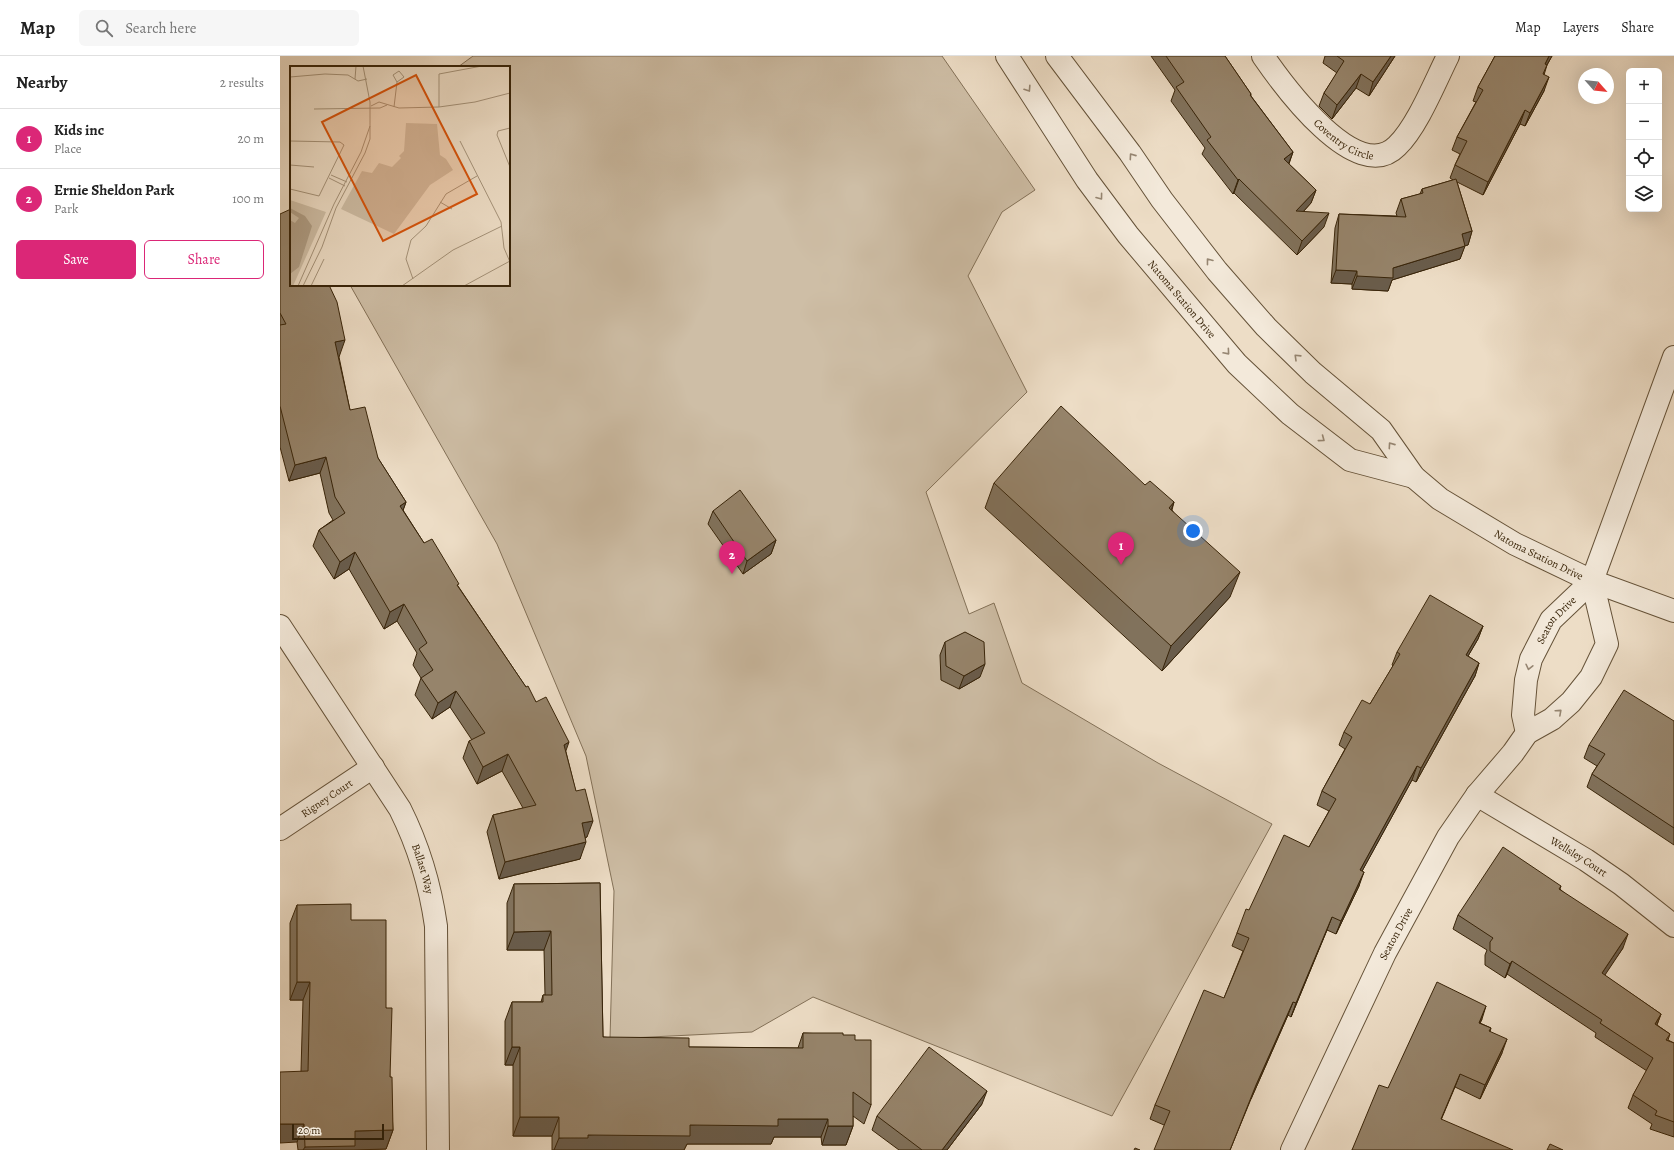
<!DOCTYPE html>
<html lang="en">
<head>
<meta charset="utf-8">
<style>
	:root { --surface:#fff; --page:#f6f6f6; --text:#222; --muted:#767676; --line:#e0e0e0; --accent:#db2777 }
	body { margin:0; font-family:Alegreya,serif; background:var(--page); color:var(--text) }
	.controls { position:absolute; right:12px; top:12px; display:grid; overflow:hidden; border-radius:6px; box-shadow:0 4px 16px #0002 }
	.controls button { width:36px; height:36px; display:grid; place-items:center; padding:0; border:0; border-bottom:1px solid var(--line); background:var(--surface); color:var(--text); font:20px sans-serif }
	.compass { position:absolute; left:1298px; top:12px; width:36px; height:36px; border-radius:50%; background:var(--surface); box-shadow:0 4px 16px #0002; rotate:117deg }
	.scale { position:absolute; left:12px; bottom:10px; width:92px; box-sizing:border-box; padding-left:4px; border:2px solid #382409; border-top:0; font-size:11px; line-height:14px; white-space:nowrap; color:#382409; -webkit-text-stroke:3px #f3e9da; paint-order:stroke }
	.you { position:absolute; left:913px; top:475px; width:14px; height:14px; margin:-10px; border:3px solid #fff; border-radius:50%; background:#1a73e8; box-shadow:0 0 0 6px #1a73e833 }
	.badge { display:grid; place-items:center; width:26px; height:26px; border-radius:50%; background:var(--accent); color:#fff; font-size:13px; font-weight:700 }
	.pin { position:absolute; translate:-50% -33px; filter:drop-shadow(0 1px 2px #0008) }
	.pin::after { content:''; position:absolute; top:21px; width:14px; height:12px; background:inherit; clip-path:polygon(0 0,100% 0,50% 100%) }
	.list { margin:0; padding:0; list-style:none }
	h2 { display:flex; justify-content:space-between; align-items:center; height:52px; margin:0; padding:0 16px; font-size:17px }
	h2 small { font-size:13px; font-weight:400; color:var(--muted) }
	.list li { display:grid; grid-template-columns:26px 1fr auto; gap:12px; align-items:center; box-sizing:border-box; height:60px; padding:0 16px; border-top:1px solid var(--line) }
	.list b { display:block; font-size:15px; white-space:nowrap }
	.list p { margin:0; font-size:13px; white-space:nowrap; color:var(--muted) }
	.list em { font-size:13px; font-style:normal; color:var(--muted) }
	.actions { display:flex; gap:8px; padding:12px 16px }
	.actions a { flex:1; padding:9px 0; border:1px solid var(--accent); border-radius:6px; text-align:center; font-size:14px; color:var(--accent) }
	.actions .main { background:var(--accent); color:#fff }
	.icon { flex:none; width:22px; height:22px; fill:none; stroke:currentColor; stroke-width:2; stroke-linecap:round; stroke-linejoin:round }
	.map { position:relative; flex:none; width:1394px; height:1094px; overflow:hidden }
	header { display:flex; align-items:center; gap:24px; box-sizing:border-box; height:56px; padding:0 20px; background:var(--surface); border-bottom:1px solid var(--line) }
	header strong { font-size:19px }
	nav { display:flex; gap:22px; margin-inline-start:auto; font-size:14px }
	.search { width:280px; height:36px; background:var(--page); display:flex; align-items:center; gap:10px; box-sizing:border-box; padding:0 14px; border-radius:6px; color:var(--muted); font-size:15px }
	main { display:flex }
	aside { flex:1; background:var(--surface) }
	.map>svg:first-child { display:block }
	.green { fill:#cebea6; stroke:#837158 }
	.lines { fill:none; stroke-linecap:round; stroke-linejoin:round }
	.minor-casing { stroke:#655238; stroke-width:24 }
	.minor { stroke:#f3e9da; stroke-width:22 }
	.wall { fill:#81725c; stroke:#382409 }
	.shaded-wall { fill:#695c4b; stroke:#382409 }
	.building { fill:#96846b; stroke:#382409 }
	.oneway { stroke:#968672 }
	.labels { text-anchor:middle; stroke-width:3.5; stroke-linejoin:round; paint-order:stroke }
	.street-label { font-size:11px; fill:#382409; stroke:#f3e9da }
	.inset-road { fill:none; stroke:#a5937a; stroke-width:1 }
	.view { fill:#d6540c; fill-opacity:0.15; stroke:#d6540c; stroke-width:2 }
	.inset-edge { fill:none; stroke:#382409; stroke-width:2 }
</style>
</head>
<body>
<header>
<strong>Map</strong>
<div class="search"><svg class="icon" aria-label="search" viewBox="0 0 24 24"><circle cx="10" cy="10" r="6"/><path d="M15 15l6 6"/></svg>Search here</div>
<nav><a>Map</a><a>Layers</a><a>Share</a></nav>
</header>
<main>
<aside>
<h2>Nearby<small>2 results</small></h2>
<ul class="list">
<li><span class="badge">1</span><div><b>Kids inc</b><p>Place</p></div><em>20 m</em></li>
<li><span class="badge">2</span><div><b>Ernie Sheldon Park</b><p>Park</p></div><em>100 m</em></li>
</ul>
<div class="actions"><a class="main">Save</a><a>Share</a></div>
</aside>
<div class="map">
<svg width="1394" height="1094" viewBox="0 0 1394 1094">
	<rect width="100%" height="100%" fill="#edddc6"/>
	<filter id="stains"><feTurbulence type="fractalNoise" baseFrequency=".005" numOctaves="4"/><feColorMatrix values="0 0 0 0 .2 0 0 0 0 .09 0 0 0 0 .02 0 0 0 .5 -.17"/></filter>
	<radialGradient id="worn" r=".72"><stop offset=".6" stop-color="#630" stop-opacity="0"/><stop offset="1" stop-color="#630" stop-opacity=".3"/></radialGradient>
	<!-- green -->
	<polygon class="green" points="193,0 662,0 755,134 722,156 688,220 747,336 646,436 689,558 714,547 742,627 878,707 992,768 832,1060 533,941 472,976 330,983 334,835 306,700 217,488 70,229 229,229 229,11 178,11"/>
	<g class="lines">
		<!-- minor casing -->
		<g class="minor-casing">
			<g id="minor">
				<path id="s1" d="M 727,0 L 807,124 L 848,179 L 957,308 L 1010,358 L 1070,404 L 1134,421"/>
				<path id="s2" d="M 777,0 L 850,97 L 882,144 L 937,215 L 986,271 L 1033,317 L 1101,374 L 1134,421 L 1160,443 L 1235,488 L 1312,525 L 1394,555"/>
				<path id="s3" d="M 983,0 C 1003,29 1077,131 1117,90 C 1137,71 1155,26 1168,0"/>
				<path id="s4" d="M 0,570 L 120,753 C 139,791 150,828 156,870 L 158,1094"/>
				<path id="s5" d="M 1247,677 L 1243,659 L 1246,624 L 1251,603 L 1271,564 L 1312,525 L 1394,301"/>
				<path id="s6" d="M 1197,739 L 1306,804 L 1341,828 L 1394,870"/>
				<path id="s7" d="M 0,773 L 93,711"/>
				<path id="s8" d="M 1012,1094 L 1105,897 L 1168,781 L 1197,739 L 1233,697 L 1247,677 L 1272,663 L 1291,646 L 1311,621 L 1327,588 L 1312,525"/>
			</g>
		</g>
		<!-- minor -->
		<use href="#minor" class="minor"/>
	</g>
	<!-- wall -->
	<g class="wall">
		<polygon points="871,0 945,0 971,38 971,40 1013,96 1009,108 1036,134 1031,147 1023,156 1044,171 1017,199 954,137 953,138 922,98 925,92 891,45 895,34"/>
		<polygon points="1045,0 1115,0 1089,40 1076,32 1052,63 1039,50 1044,37 1057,17 1043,7"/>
		<polygon points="1215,0 1272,0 1267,9 1264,19 1264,35 1245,70 1240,68 1203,139 1177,126 1192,175 1188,189 1185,189 1180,203 1112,224 1108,235 1072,233 1072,228 1051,227 1055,172 1059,158 1117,160 1116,157 1121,143 1140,138 1142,133 1173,124 1170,122 1175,109 1180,98 1172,94 1177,81 1196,46 1193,45 1198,31"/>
		<polygon points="0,158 59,301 70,354 98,402 126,446 123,454 144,487 178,530 256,646 286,696 307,781 305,782 300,803 219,823 207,776 213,759 243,752 222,715 197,728 183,702 189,685 192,684 170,651 152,663 135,639 141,622 133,609 137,597 117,565 104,573 69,513 54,523 33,490 39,474 53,464 49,457 40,417 9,425 0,391"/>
		<polygon points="714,427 865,429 894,446 892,454 950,541 882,615 705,452"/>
		<polygon points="433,455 496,484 491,498 463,518 428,468"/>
		<polygon points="1203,570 1198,583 1188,600 1199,607 1195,620 1136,726 1132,724 1082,815 1079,830 1056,878 1047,874 1011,961 1008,959 971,1043 884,1069 870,1063 875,1049 944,942 963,895 952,890 957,877 969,854 1029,791 1049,755 1037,749 1042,735 1065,693 1059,689 1064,676 1090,648 1113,610 1112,609 1117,596"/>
		<polygon points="665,586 700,621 679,633 661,624 660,599"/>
		<polygon points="1394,665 1394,789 1307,731 1312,718 1317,710 1304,702 1309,689"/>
		<polygon points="320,827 323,981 409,991 518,992 523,977 563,979 575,984 591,1049 584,1068 573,1060 573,1070 566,1089 542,1089 541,1081 494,1081 491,1088 407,1088 404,1094 272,1094 272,1080 233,1080 233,1009 225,1009 225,965 232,946 261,946 263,939 265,939 264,894 227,894 227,847 234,828"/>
		<polygon points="1281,830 1280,833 1343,892 1324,919 1381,958 1377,969 1390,978 1388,984 1394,987 1394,1081 1370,1073 1372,1068 1348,1052 1353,1039 1367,1015 1315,981 1316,977 1227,918 1225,922 1205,909 1205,899 1207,894 1173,873 1178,859"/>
		<polygon points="17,849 71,864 106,952 113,1074 106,1093 74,1094 18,1094 17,1086 21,1015 23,944 10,944 10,867"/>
		<polygon points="1202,963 1200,967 1211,972 1210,976 1222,997 1200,1043 1175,1031 1072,1094 1108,1032"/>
		<polygon points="702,1048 667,1094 619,1094 592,1074 597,1060"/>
	</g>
	<!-- shaded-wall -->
	<g class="shaded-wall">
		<polygon points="1111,0 1115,0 1089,40 1093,26"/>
		<polygon points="1269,0 1272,0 1260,21 1265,8"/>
		<polygon points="1081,18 1076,32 1052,63 1057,49"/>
		<polygon points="1269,21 1264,35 1245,70 1250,57"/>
		<polygon points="1245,54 1240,68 1203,139 1208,126"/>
		<polygon points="1013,96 1008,109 1004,103"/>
		<polygon points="959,123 954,137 953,138 958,124"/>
		<polygon points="1036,134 1031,147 1011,169 1016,155"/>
		<polygon points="1049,157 1044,171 1017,199 1022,185"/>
		<polygon points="1192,175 1188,189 1177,192 1182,178"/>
		<polygon points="1185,190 1180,203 1112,224 1108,235 1072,233 1077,220 1113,212"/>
		<polygon points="1056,214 1077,215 1072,228 1051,227"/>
		<polygon points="65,284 59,301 49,303 55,286"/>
		<polygon points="46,401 40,417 9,425 15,409"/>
		<polygon points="126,446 120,463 120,450"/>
		<polygon points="894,446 885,472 889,452"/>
		<polygon points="496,484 491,498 463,518 467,505"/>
		<polygon points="75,496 69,513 54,523 60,506"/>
		<polygon points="960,516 950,541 882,615 891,590"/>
		<polygon points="124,548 117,565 104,573 110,556"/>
		<polygon points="1203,570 1198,583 1181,612 1186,599"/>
		<polygon points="1199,607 1195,620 1136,726 1141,712"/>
		<polygon points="705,608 700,621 679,633 684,620"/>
		<polygon points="176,635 170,651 152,663 158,647"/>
		<polygon points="289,686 283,703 284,689"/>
		<polygon points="228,698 222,715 197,728 203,711"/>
		<polygon points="1137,710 1132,724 1075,828 1080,814"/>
		<polygon points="313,765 307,781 296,784 302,767"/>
		<polygon points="306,786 300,803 219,823 225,806"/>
		<polygon points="1084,816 1079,830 1056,878 1061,865"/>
		<polygon points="1052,861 1047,874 1011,961 1016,947"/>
		<polygon points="271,875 264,894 227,894 234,876"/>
		<polygon points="1348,878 1343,892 1317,931 1322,917"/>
		<polygon points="1232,905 1227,918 1225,922 1230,908"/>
		<polygon points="17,926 30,926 23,944 10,944"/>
		<polygon points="1013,946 1008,959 971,1043 950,1094 976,1029"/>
		<polygon points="1206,950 1202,963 1194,980 1199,967"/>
		<polygon points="1381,958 1376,971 1375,968"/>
		<polygon points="1227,983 1222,997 1200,1043 1205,1029"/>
		<polygon points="232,991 240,991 233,1009 225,1009"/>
		<polygon points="1180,1018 1175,1031 1156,1076 1161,1063"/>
		<polygon points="707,1035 702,1048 667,1094 662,1094"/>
		<polygon points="240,1061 279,1061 272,1080 233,1080"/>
		<polygon points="498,1063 548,1063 541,1081 494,1081 491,1088 407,1088 404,1094 274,1094 279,1082 410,1069"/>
		<polygon points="0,1068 24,1068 17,1086 0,1087"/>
		<polygon points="548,1070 573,1070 566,1089 542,1089"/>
		<polygon points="113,1074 106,1093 74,1094 23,1094 25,1091 75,1075"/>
	</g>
	<!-- building -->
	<g class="building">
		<polygon points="886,0 945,0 971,38 970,39 1013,96 1004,103 1036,134 1016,155 1049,157 1022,185 959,123 958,124 927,84 931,81 896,31 904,26"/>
		<polygon points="1057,0 1111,0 1093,26 1081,18 1057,49 1044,37 1064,5"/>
		<polygon points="1215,0 1269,0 1265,8 1267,9 1263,18 1269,21 1250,57 1245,54 1208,126 1175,109 1187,85 1177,81 1203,34 1198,31"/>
		<polygon points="1176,123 1192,175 1182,178 1185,190 1113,212 1113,222 1077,220 1077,215 1056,214 1059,158 1126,161 1121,143 1143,137 1142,133"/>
		<polygon points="11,153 11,229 49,229 57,246 65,284 55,286 70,354 85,351 98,402 126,446 120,450 144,487 152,483 179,528 177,529 246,631 248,630 256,646 266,641 289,686 284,689 296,735 305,733 313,765 302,767 306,786 225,806 213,759 256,749 228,698 203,711 189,685 205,677 176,635 158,647 141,622 153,614 139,593 147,587 124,548 110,556 75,496 60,506 39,474 65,457 55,441 46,401 15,409 0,350 0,269 6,268 0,257 0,158"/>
		<polygon points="781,350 865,429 870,425 894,446 889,452 960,516 891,590 714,427"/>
		<polygon points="460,434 496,484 467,505 433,455"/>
		<polygon points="1150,539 1203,570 1186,599 1199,607 1141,712 1137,710 1080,814 1084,816 1061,865 1052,861 1016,947 1013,946 976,1029 950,1094 874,1094 890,1055 875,1049 924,934 944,942 969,882 957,877 966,853 969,854 1004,779 1029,791 1056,743 1042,735 1072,681 1064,676 1082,644 1090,648 1120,598 1117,596"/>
		<polygon points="685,576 704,586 705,608 684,620 666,610 665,586"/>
		<polygon points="1344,634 1394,665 1394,772 1312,718 1325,698 1309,689"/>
		<polygon points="1223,791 1281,830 1279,833 1348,878 1322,917 1381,958 1375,968 1390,978 1386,984 1394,987 1394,1066 1375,1059 1377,1055 1353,1039 1373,1002 1320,967 1322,964 1232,905 1230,908 1210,895 1210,886 1213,882 1178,859"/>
		<polygon points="320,827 323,981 409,982 409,991 523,992 523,977 563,977 563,979 575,979 575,984 591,984 591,1049 573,1036 573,1070 548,1070 548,1063 498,1063 498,1070 410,1069 410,1080 308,1079 308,1082 279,1082 279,1061 240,1061 240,991 232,991 232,946 263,946 263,939 272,939 271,875 234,876 234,828"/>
		<polygon points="71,848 71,864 106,864 106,952 112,952 110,1021 112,1021 113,1074 75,1075 75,1090 25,1091 24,1068 0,1068 0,1016 28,1015 30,926 17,926 17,849"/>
		<polygon points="1157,926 1206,950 1199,967 1211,972 1209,975 1227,983 1205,1029 1180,1018 1161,1063 1233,1094 1072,1094 1099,1029 1108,1032"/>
		<polygon points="649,991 707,1035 662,1094 642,1094 597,1060"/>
		<polygon points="1270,1088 1283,1094 1267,1094"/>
		<polygon points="855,1092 860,1094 854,1094"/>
	</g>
	<!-- one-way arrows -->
	<defs><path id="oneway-chevron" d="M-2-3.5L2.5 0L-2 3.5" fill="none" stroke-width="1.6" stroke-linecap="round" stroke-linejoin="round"/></defs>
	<g class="oneway">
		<use href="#oneway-chevron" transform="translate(748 33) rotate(57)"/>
		<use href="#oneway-chevron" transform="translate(852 100) rotate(-125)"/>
		<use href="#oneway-chevron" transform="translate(820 141) rotate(53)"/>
		<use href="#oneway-chevron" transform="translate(929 205) rotate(-128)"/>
		<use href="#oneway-chevron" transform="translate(947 296) rotate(49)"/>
		<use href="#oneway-chevron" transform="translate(1017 301) rotate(-136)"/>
		<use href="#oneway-chevron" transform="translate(1042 383) rotate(37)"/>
		<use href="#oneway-chevron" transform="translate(1111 389) rotate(-125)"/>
		<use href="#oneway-chevron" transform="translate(1249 611) rotate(103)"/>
		<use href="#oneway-chevron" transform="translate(1279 656) rotate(-42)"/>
	</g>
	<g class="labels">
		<!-- street labels -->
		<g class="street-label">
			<text dy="4" stroke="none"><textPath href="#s3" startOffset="118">Coventry Circle</textPath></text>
			<text dy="4" stroke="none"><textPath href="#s1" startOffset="300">Natoma Station Drive</textPath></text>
			<text dy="4" stroke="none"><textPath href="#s2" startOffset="702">Natoma Station Drive</textPath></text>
			<text dy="4" stroke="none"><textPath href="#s5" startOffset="122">Seaton Drive</textPath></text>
			<text dy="4" stroke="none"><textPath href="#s7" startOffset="56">Rigney Court</textPath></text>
			<text dy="4" stroke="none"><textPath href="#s6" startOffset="119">Wellsley Court</textPath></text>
			<text dy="4" stroke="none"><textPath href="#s4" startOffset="283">Ballast Way</textPath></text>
			<text dy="4" stroke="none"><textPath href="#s8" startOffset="240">Seaton Drive</textPath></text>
		</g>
	</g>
	<!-- overview -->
	<g transform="translate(10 10)">
		<rect width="220" height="220" fill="#edddc6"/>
		<path d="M 116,57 L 147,58 L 150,89 L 156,93 L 163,104 L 140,119 L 104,168 L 51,143 L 72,105 L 82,107 L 89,97 L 102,101 L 111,92 L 109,90 L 114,85 ZM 0,134 L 36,146 L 3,220 L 0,220 Z" fill="#cebea6"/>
		<path d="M 0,142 L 15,150 L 22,160 L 9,201 L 0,208 L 0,154 L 5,157 L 9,152 L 0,146 Z" fill="#af9e86"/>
		<path class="inset-road" d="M 0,11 L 35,8 L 58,9 L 68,15 L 77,13M 65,13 L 66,0M 81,40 L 89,36 L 109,42 L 149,41 L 185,36 L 220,27M 104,41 L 107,16 L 114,11 L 109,5 L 103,9 L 107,16M 149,41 L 149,8 L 192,0M 24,43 L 90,42 L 97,39M 220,62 L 208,65 L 207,69 L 220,101M 0,75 L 50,76 L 54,79 L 29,130 L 0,123M 170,75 L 211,156 L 214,182 L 220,196M 0,99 L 24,101M 41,109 L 57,116M 39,112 L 55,120M 150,136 L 162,143M 123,213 L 116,193 L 121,174 L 136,160 L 156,128 L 187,110M 8,220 L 44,138 L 71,86 L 80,60 L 80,36 L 73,0M 13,220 L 32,181 L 46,142 L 75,87 L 80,73 L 80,60M 21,220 L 34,193M 112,220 L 163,184 L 212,160M 174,220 L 220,195"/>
		<path class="view" d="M 126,9 L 187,128 L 93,175 L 32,56 Z"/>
		<rect width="220" height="220" class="inset-edge"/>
	</g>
	<rect width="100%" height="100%" filter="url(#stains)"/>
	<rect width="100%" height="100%" fill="url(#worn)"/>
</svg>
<div class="controls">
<button>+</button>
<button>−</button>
<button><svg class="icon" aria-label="locate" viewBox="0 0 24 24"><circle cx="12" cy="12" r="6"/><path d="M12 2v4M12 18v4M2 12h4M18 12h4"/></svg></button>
<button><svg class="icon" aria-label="layers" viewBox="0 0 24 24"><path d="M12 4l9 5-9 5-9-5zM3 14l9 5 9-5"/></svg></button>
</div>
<svg class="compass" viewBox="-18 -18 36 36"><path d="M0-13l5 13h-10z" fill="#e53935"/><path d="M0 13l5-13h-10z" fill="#767676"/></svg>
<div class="scale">20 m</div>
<div class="you"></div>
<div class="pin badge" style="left:841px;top:509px">1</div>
<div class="pin badge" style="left:452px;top:518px">2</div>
</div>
</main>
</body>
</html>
